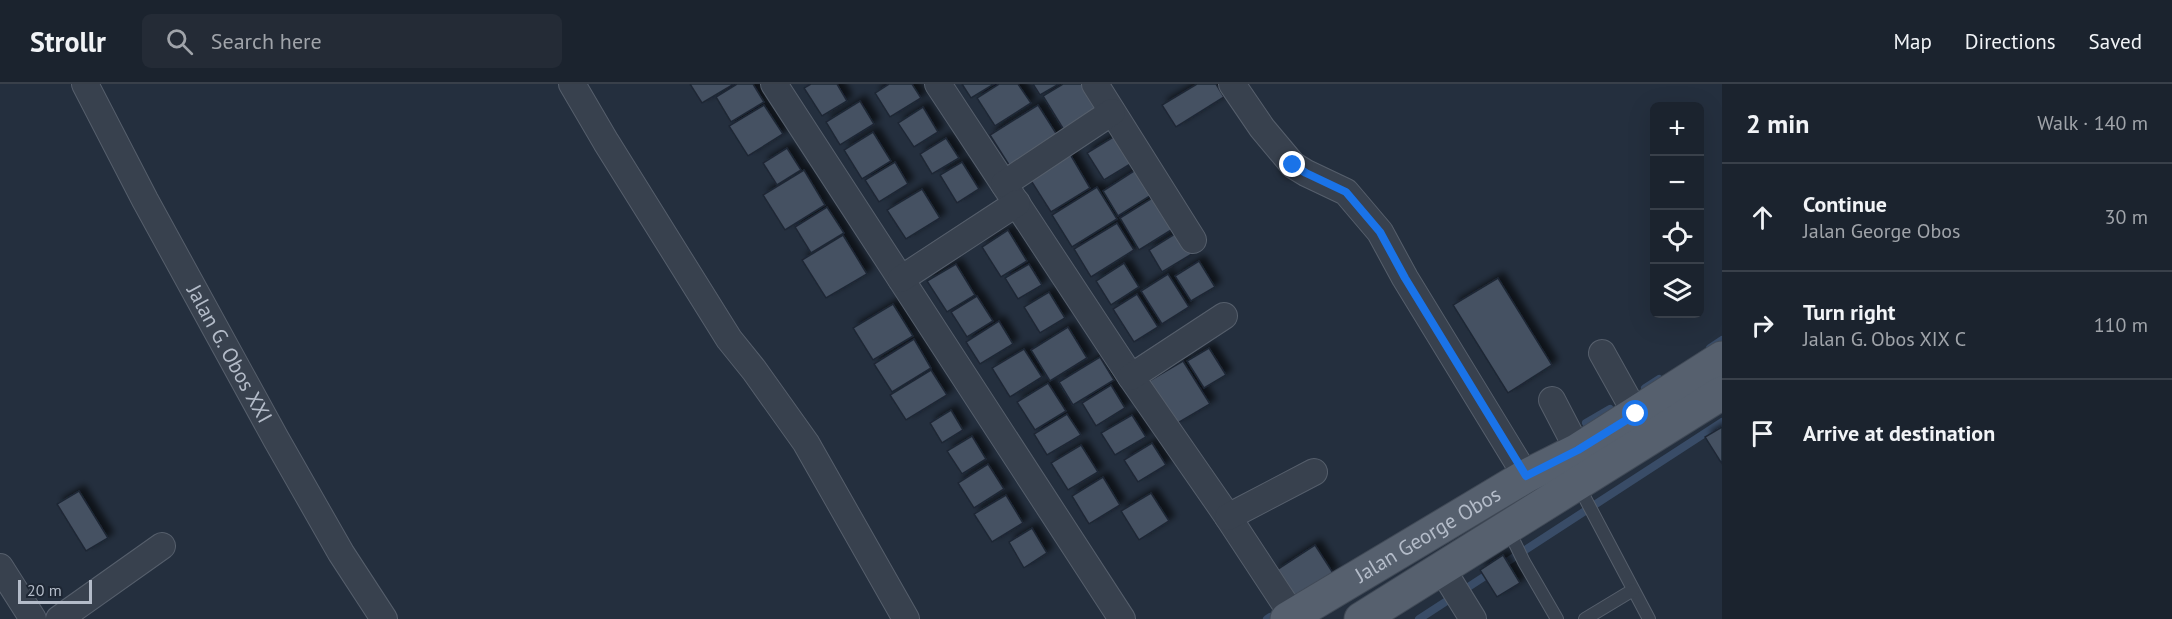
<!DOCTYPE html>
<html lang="en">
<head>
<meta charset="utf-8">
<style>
	:root { --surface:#1b232e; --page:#242b36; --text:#f1f3f6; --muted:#a0a4aa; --line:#39404a }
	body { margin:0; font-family:"PT Sans",sans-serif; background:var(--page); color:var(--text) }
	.controls { position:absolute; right:18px; top:18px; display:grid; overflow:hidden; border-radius:9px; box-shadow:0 6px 24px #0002 }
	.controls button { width:54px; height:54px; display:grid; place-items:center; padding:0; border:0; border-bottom:2px solid var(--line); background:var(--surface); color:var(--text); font:30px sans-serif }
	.scale { position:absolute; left:18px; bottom:15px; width:74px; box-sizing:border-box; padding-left:6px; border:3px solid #b4bcc9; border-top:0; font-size:16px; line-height:21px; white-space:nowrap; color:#b4bcc9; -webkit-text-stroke:4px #1d2633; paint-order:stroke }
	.stop { position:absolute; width:18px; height:18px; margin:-14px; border:4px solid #1a73e8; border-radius:50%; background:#fff }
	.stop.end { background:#1a73e8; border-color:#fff; box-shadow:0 2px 6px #0008 }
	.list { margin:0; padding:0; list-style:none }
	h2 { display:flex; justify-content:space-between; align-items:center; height:78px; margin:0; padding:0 24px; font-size:26px }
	h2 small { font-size:20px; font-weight:400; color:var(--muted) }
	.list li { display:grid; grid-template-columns:39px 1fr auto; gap:18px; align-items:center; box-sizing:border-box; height:108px; padding:0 24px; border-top:2px solid var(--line) }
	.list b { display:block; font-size:22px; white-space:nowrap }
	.list p { margin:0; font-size:20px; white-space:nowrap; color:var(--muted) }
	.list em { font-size:20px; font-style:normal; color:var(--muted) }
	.icon { flex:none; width:33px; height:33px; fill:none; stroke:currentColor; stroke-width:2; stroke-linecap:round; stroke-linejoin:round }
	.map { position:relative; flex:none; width:1722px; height:535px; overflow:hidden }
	header { display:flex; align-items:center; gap:36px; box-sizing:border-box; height:84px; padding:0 30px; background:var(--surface); border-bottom:2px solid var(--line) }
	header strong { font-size:28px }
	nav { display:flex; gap:33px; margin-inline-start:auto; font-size:21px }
	.search { width:420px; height:54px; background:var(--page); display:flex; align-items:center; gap:15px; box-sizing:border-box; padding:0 21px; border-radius:9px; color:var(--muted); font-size:22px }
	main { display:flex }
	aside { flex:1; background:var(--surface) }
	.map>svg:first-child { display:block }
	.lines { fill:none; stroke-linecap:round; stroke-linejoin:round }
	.stream { stroke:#394c67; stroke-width:8 }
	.building { fill:#455162; stroke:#1f2835; stroke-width:1.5; filter:url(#shadow) }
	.service-casing { stroke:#565f6c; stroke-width:14 }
	.minor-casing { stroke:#565f6c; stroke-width:28 }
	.primary-casing { stroke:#414a57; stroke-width:35 }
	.service { stroke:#38414e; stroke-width:12 }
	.minor { stroke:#38414e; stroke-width:26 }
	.primary { stroke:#56606e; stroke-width:33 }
	.route { stroke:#1a73e8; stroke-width:8 }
	.labels { text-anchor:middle; stroke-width:4.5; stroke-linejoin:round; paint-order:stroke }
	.street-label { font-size:21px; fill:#b4bcc9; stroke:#1d2633 }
</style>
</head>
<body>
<header>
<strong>Strollr</strong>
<div class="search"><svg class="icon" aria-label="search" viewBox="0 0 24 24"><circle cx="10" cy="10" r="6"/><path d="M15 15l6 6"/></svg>Search here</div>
<nav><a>Map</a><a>Directions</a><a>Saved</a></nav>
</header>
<main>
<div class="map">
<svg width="1722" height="535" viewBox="0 0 1722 535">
	<defs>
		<filter id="shadow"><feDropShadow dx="5.5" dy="-5.5" stdDeviation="3" flood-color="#0009"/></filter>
	</defs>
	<rect width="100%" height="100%" fill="#242f3e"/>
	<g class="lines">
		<!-- stream -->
		<g class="stream">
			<polyline points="1710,264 1722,256"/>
			<polyline points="1645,304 1659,295"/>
			<polyline points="1586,339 1610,325"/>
			<polyline points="1267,535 1270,533"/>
			<polyline points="1419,535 1722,338"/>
		</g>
	</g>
	<!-- building -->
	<g class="building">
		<polygon points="690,0 734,0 702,19"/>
		<polygon points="737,0 753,0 764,18 731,38 716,13"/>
		<polygon points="811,0 837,0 847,17 822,32 804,4"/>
		<polygon points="889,0 912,0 921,14 890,33 875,9"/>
		<polygon points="962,0 994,0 971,14"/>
		<polygon points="999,0 1018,0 1031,19 995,42 977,14"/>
		<polygon points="1033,0 1059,0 1040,11"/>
		<polygon points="1063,0 1083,0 1098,25 1064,46 1043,12"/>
		<polygon points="1197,0 1216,0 1224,13 1176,43 1162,21"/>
		<polygon points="860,17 874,40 840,61 826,38"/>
		<polygon points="764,21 783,50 748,72 729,42"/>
		<polygon points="1038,21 1059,54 1011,84 990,51"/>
		<polygon points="923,23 938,48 914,63 898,39"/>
		<polygon points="873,48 891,77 862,95 844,66"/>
		<polygon points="1115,52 1132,79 1104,96 1087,69"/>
		<polygon points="946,54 959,74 932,90 920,70"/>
		<polygon points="787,64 801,86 777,101 763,79"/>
		<polygon points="1070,70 1090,104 1051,128 1030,95"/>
		<polygon points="895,78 908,100 879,118 865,96"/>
		<polygon points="962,78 979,105 957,119 940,91"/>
		<polygon points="1137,85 1153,110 1118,132 1103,107"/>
		<polygon points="804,86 825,121 785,146 763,111"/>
		<polygon points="1097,103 1117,135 1072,163 1052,131"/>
		<polygon points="922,105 940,134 906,155 887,126"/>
		<polygon points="1157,111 1176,143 1139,166 1120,134"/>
		<polygon points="827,123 844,149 811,169 795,143"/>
		<polygon points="1117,139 1134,166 1091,193 1074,165"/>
		<polygon points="1008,146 1027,177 1001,193 982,163"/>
		<polygon points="1178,148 1192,170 1162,188 1149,166"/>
		<polygon points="843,151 867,190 826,214 802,176"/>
		<polygon points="1199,177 1215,203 1191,217 1175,192"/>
		<polygon points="1124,179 1139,203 1111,221 1096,197"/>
		<polygon points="956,180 975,211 947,228 927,197"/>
		<polygon points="1029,180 1042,201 1018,215 1005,194"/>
		<polygon points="1168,190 1189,223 1162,240 1141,207"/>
		<polygon points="1498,194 1552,281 1508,309 1453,221"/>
		<polygon points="1049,208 1065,234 1040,249 1024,223"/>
		<polygon points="1137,210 1158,243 1134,258 1113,225"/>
		<polygon points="977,212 993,237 967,253 951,228"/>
		<polygon points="893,220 913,252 873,276 853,244"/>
		<polygon points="999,237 1013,260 980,280 966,258"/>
		<polygon points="1068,243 1087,274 1050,297 1031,266"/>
		<polygon points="914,255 931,284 892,308 874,280"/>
		<polygon points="1209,264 1226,291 1204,304 1187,277"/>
		<polygon points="1024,265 1042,293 1010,313 992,284"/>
		<polygon points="1100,273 1114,296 1073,321 1059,298"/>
		<polygon points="1183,277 1210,320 1176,340 1149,297"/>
		<polygon points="931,286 947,311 906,336 890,311"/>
		<polygon points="1048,299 1066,327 1035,346 1017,318"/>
		<polygon points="1111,301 1125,324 1096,342 1082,319"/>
		<polygon points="951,326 963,346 942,359 930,339"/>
		<polygon points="1067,330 1081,351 1047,371 1034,350"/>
		<polygon points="1132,331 1146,353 1115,371 1101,349"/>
		<polygon points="1722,343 1722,380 1705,353"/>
		<polygon points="972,352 986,375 962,390 947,367"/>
		<polygon points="1152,359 1166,381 1138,398 1124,376"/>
		<polygon points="1081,361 1098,388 1068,406 1051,379"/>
		<polygon points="988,380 1004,405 974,424 958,399"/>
		<polygon points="1103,393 1120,421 1089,440 1072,412"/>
		<polygon points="79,407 108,454 86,467 57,420"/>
		<polygon points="1151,409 1169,437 1139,456 1121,427"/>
		<polygon points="1006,411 1023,439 992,458 974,430"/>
		<polygon points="1032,444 1047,469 1024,484 1009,458"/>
		<polygon points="1315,461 1333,489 1292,515 1275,487"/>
		<polygon points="1503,471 1520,499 1497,513 1480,486"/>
	</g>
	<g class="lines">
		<!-- service casing -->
		<g class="service-casing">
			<g id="service">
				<polyline points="1578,401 1649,535"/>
				<polyline points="1508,445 1524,478 1557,535"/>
				<polyline points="1585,535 1633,506"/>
			</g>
		</g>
		<!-- minor casing -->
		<g class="minor-casing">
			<g id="minor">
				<path id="s1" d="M 85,0 L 145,116 L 276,355 L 341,469 L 384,535"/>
				<polyline points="572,0 606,58 729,255 754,286 806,359 906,535"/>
				<polyline points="774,0 1122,535"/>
				<polyline points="938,0 1131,293 1228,433 1293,532"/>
				<polyline points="1095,0 1193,156"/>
				<polyline points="1232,0 1262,44 1293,81 1306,89 1346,108 1380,148 1405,194 1526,392"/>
				<polyline points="1004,100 1112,28"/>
				<polyline points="901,195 1017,119"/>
				<polyline points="1602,269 1636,330"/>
				<polyline points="1131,293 1224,232"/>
				<polyline points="1552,316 1578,366"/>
				<polyline points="1228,433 1314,388"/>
				<polyline points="0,483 33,535"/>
				<polyline points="1442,485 1473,535"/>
				<polyline points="59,535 162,462"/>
			</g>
		</g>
		<!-- primary casing -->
		<g class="primary-casing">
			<g id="primary">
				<path id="s2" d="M 1287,535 L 1526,392 L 1578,366 L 1722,274"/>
				<polyline points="1361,535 1722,309"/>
			</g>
		</g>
		<!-- service -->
		<use href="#service" class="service"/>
		<!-- minor -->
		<use href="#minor" class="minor"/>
		<!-- primary -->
		<use href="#primary" class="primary"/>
	</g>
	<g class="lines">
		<!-- route -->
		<polyline class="route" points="1293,81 1306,89 1346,108 1380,148 1405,194 1526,392 1578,366 1636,330"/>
	</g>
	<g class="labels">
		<!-- street labels -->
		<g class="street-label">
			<text dy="7" stroke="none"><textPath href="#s1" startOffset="306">Jalan G. Obos XXI</textPath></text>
			<text dy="7" stroke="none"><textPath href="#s2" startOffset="164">Jalan George Obos</textPath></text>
		</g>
	</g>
</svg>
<div class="controls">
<button>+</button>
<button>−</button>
<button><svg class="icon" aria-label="locate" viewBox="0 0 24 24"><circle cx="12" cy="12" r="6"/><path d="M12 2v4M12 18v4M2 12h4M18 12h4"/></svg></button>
<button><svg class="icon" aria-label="layers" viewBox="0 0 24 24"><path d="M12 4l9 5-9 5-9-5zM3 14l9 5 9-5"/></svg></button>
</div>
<div class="scale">20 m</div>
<div class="stop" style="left:1636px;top:330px"></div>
<div class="stop end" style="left:1293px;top:81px"></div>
</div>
<aside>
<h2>2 min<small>Walk · 140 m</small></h2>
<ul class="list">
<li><svg class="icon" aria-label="ahead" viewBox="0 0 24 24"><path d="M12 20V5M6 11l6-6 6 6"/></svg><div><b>Continue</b><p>Jalan George Obos</p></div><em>30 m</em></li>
<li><svg class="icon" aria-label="right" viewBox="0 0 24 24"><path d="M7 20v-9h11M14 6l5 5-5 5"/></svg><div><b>Turn right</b><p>Jalan G. Obos XIX C</p></div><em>110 m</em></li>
<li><svg class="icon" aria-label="arrive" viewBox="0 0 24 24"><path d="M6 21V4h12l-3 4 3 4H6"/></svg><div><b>Arrive at destination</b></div></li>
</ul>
</aside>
</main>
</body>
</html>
